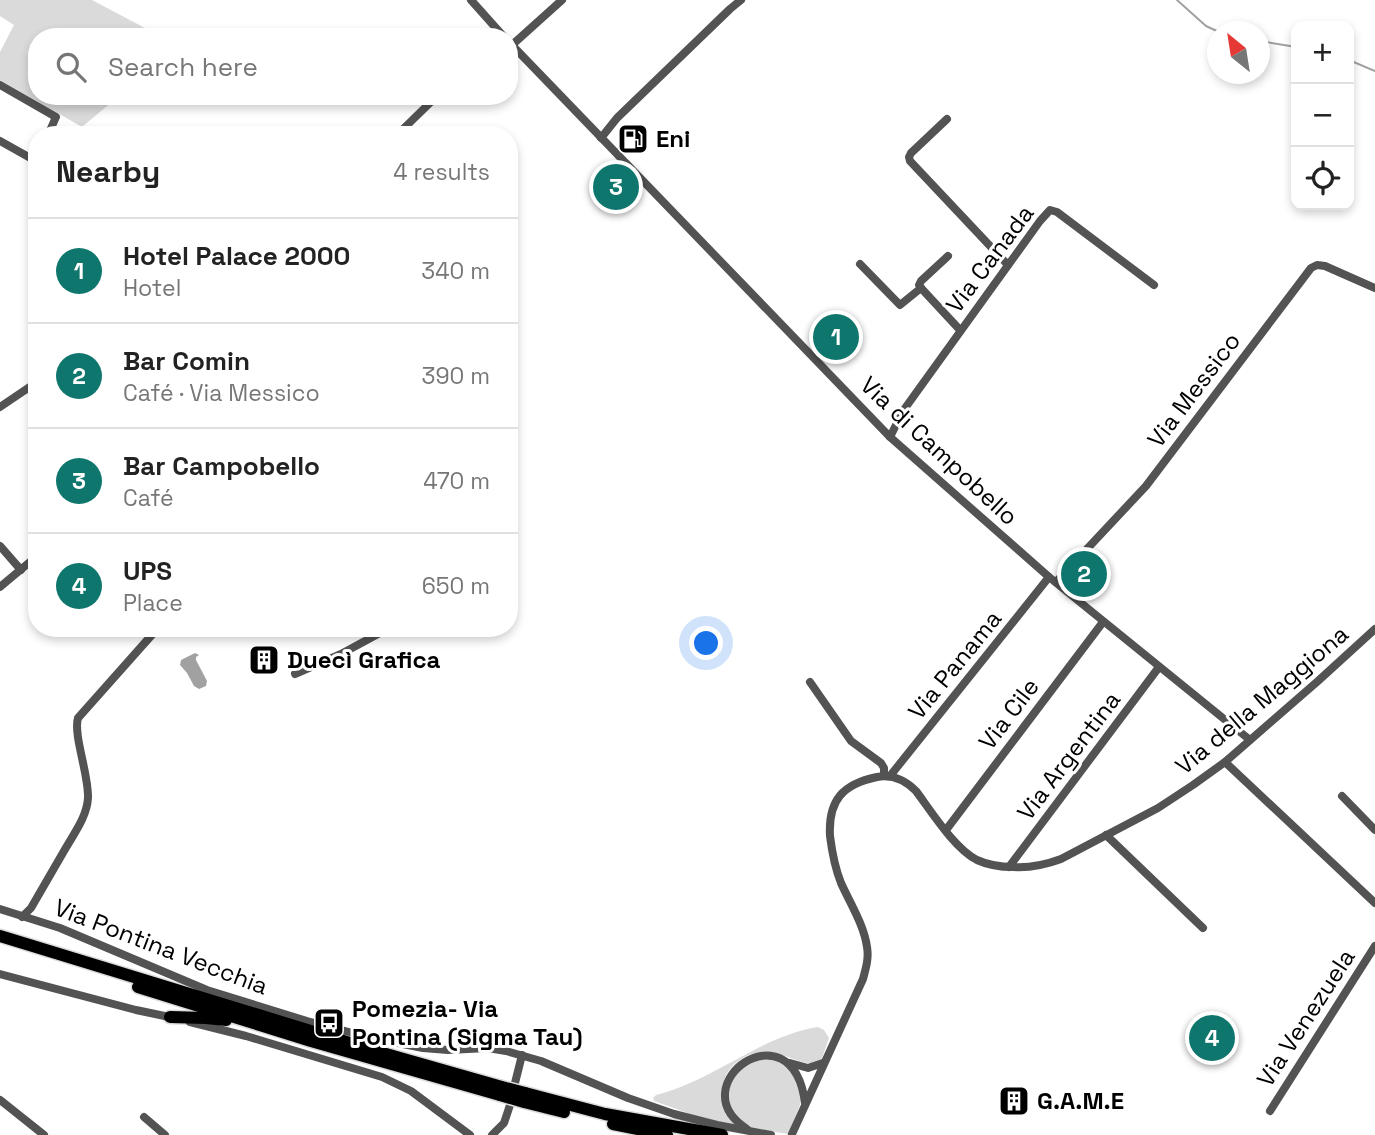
<!DOCTYPE html>
<html lang="en">
<head>
<meta charset="utf-8">
<style>
	:root { --surface:#fff; --page:#f2f2f2; --text:#222; --muted:#767676; --line:#e0e0e0; --accent:#0f766e }
	body { margin:0; font-family:"Space Grotesk",sans-serif; background:var(--page); color:var(--text) }
	.controls { position:absolute; right:21px; top:21px; display:grid; overflow:hidden; border-radius:14px; box-shadow:0 4px 10px #0003 }
	.controls button { width:63px; height:63px; display:grid; place-items:center; padding:0; border:0; border-bottom:2px solid var(--line); background:var(--surface); color:var(--text); font:35px sans-serif }
	.compass { position:absolute; left:1207px; top:21px; width:63px; height:63px; border-radius:50%; background:var(--surface); box-shadow:0 4px 10px #0003; rotate:330deg }
	.you { position:absolute; left:707px; top:644px; width:24px; height:24px; margin:-18px; border:5px solid #fff; border-radius:50%; background:#1a73e8; box-shadow:0 0 0 10px #1a73e833 }
	.badge { display:grid; place-items:center; width:46px; height:46px; border-radius:50%; background:var(--accent); color:#fff; font-size:23px; font-weight:700 }
	.pin { position:absolute; translate:-50% -50%; border:4px solid #fff; box-shadow:0 2px 7px #0006 }
	.list { margin:0; padding:0; list-style:none }
	h2 { display:flex; justify-content:space-between; align-items:center; height:91px; margin:0; padding:0 28px; font-size:30px }
	h2 small { font-size:23px; font-weight:400; color:var(--muted) }
	.list li { display:grid; grid-template-columns:46px 1fr auto; gap:21px; align-items:center; box-sizing:border-box; height:105px; padding:0 28px; border-top:2px solid var(--line) }
	.list b { display:block; font-size:26px; white-space:nowrap }
	.list p { margin:0; font-size:23px; white-space:nowrap; color:var(--muted) }
	.list em { font-size:23px; font-style:normal; color:var(--muted) }
	.icon { flex:none; width:38px; height:38px; fill:none; stroke:currentColor; stroke-width:2; stroke-linecap:round; stroke-linejoin:round }
	.map { position:relative; flex:none; width:1375px; height:1135px; overflow:hidden }
	.search { position:absolute; background:var(--surface); box-shadow:0 4px 10px #0003; left:28px; top:28px; width:490px; height:77px; display:flex; align-items:center; gap:18px; box-sizing:border-box; padding:0 24px; border-radius:28px; color:var(--muted); font-size:26px }
	.panel { position:absolute; background:var(--surface); box-shadow:0 4px 10px #0003; left:28px; top:126px; width:490px; height:511px; border-radius:28px }
	.map>svg:first-child { display:block }
	.green { fill:#dadada }
	.water { fill:#a1a1a1 }
	.lines { fill:none; stroke-linecap:round; stroke-linejoin:round }
	.stream { stroke:#a1a1a1; stroke-width:2 }
	.highway-casing { stroke:#dbdbdb; stroke-width:15 }
	.minor { stroke:#535353; stroke-width:8 }
	.highway { stroke:#000; stroke-width:12 }
	.highway-bridge-casing { stroke:#dbdbdb; stroke-width:15; stroke-linecap:butt }
	.highway-bridge { stroke:#000; stroke-width:12 }
	.labels { text-anchor:middle; stroke-width:6; stroke-linejoin:round; paint-order:stroke }
	.poi-label { font-size:24px; font-weight:bold; fill:#000; stroke:#fff; text-anchor:start }
	.street-label { font-size:24px; fill:#000; stroke:#fff }
</style>
</head>
<body>
<div class="map">
<svg width="1375" height="1135" viewBox="0 0 1375 1135">
	<rect width="100%" height="100%" fill="#fff"/>
	<!-- green -->
	<g class="green">
		<polygon points="0,0 92,0 162,37 37,37 37,96 119,96 82,127 0,80 0,52 14,25 0,16"/>
		<path d="M 818,1027 L 824,1030 L 829,1038 L 822,1058 L 816,1064 C 799,1064 785,1053 768,1052 C 748,1050 722,1067 723,1090 C 723,1102 730,1115 734,1125 L 693,1115 L 654,1101 L 653,1098 L 656,1095 C 714,1081 760,1036 818,1027 Z"/>
		<path d="M 761,1058 L 773,1059 L 791,1069 L 801,1098 L 800,1105 L 788,1134 L 751,1128 C 731,1118 723,1096 734,1077 C 736,1075 739,1069 741,1068 C 746,1064 755,1061 761,1058 Z"/>
	</g>
	<!-- water -->
	<polygon class="water" points="195,653 199,655 196,657 196,660 207,681 206,686 199,689 194,686 187,673 180,665 181,660"/>
	<g class="lines">
		<!-- stream -->
		<g class="stream">
			<polyline points="1177,0 1206,26 1219,32"/>
			<polyline points="1260,41 1296,47"/>
			<polyline points="1349,60 1375,71"/>
		</g>
		<!-- highway casing -->
		<g class="highway-casing">
			<g id="highway">
				<polyline points="0,936 386,1054 502,1087"/>
				<polyline points="138,987 311,1041 500,1095"/>
				<polyline points="170,1017 206,1018 226,1020"/>
				<polyline points="525,1093 605,1114 722,1135"/>
				<polyline points="524,1102 564,1112"/>
				<polyline points="613,1124 667,1135"/>
			</g>
		</g>
		<!-- minor -->
		<g class="minor">
			<polyline points="471,0 504,37"/>
			<polyline points="509,42 890,437 1049,577 1250,740"/>
			<polyline points="512,45 562,0"/>
			<polyline points="0,85 56,117 48,135"/>
			<polyline points="947,119 911,153 909,157 910,161 1008,265"/>
			<polyline points="397,135 437,96"/>
			<polyline points="601,138 617,118 730,9 741,0"/>
			<polyline points="0,141 34,160 37,155"/>
			<polyline points="860,264 900,305 921,288 919,285 921,281 948,256"/>
			<polyline points="921,288 960,330"/>
			<polyline points="0,407 37,382"/>
			<polyline points="890,437 903,411 1040,221 1050,210 1057,212 1154,285"/>
			<polyline points="0,546 21,570"/>
			<polyline points="1056,582 1146,486 1311,268 1317,265 1325,266 1375,288"/>
			<polyline points="0,587 37,556"/>
			<polyline points="295,674 341,654 389,628"/>
			<polyline points="810,682 851,741 881,763 884,768 884,776"/>
			<polyline points="1225,762 1375,903"/>
			<polyline points="890,776 1049,577"/>
			<polyline points="1342,796 1375,830"/>
			<polyline points="946,830 1103,622"/>
			<polyline points="1106,835 1203,928"/>
			<polyline points="1009,867 1159,667"/>
			<polyline points="0,909 60,928 207,990 307,1021 368,1037 423,1048 448,1050 488,1048 506,1051 541,1061 628,1098 674,1114 717,1125 771,1135"/>
			<path d="M 22,917 L 31,908 C 42,889 53,870 64,851 C 73,835 87,817 88,798 C 89,775 73,735 78,718 L 158,628"/>
			<polyline points="0,974 136,1010 174,1018"/>
			<polyline points="190,1022 246,1036 382,1077 411,1091 470,1135"/>
			<polyline points="790,1063 808,1068 823,1063"/>
			<polyline points="515,1083 522,1055"/>
			<polyline points="0,1100 44,1135"/>
			<polyline points="1270,1111 1375,946"/>
			<polyline points="144,1117 165,1135"/>
			<path d="M 747,1129 C 678,1085 792,1003 805,1103"/>
			<path d="M 792,1134 L 863,979 C 866,968 869,958 867,947 C 864,925 850,903 841,883 C 835,868 832,852 830,836 C 828,800 843,784 877,777 C 893,774 905,780 916,791 C 931,811 954,848 977,860 C 988,865 1001,867 1013,867 C 1030,868 1045,865 1061,859 L 1158,808 L 1193,785 L 1225,762 L 1318,681 L 1375,629"/>
			<polyline points="492,1135 504,1123 510,1105"/>
		</g>
		<!-- highway -->
		<use href="#highway" class="highway"/>
		<!-- highway-bridge casing -->
		<g class="highway-bridge-casing">
			<g id="highway-bridge">
				<polyline points="502,1087 525,1093"/>
				<polyline points="500,1095 524,1102"/>
			</g>
		</g>
		<!-- highway-bridge -->
		<use href="#highway-bridge" class="highway-bridge"/>
	</g>
	<!-- icons -->
	<defs>
		<g id="fuel-square" transform="scale(1.575)"><rect x="-9" y="-9" width="18" height="18" rx="4" fill="#000" stroke="#fff"/><path d="M-5.5-6h7V0h2V4h1.3V-2.5L3-4.5l.8-.8L6-3V5H2.5V1h-1V6h-7ZM-4.2-4.7v3.2H.2V-4.7Z" fill="#fff"/></g>
		<g id="building-square" transform="scale(1.575)"><rect x="-9" y="-9" width="18" height="18" rx="4" fill="#000" stroke="#fff"/><path d="M-4-6H4V6H1V3H-1V6H-4ZM-2.5-4.3h1.7v1.8h-1.7ZM.8-4.3h1.7v1.8H.8ZM-2.5-1h1.7V.8h-1.7ZM.8-1h1.7V.8H.8Z" fill="#fff"/></g>
		<g id="bus-square" transform="scale(1.575)"><rect x="-9" y="-9" width="18" height="18" rx="4" fill="#000" stroke="#fff"/><path d="M-5-6H5V4H4V6H2V4H-2V6H-4V4H-5ZM-3.5-4V0h7V-4ZM-3.5 1.2v1.5H-2V1.2ZM2 1.2v1.5H3.5V1.2Z" fill="#fff"/></g>
	</defs>
	<g fill-rule="evenodd">
		<use href="#fuel-square" x="633" y="139"/>
		<use href="#building-square" x="264" y="660"/>
		<use href="#bus-square" x="329" y="1023"/>
		<use href="#building-square" x="1014" y="1101"/>
	</g>
	<g class="labels">
		<!-- poi labels -->
		<g class="poi-label">
			<text x="656" y="147">Eni</text>
			<text x="287" y="668">Duecì Grafica</text>
			<text x="352" y="1017">Pomezia- Via<tspan x="352" dy="28">Pontina (Sigma Tau)</tspan></text>
			<text x="1037" y="1109">G.A.M.E</text>
		</g>
		<!-- street labels -->
		<g class="street-label">
			<text transform="translate(990 259) rotate(-53)" y="8">Via Canada</text>
			<text transform="translate(1194 390) rotate(-53)" y="8">Via Messico</text>
			<text transform="translate(939 451) rotate(43)" y="8">Via di Campobello</text>
			<text transform="translate(955 665) rotate(-51)" y="8">Via Panama</text>
			<text transform="translate(1262 700) rotate(-40)" y="8">Via della Maggiona</text>
			<text transform="translate(1009 714) rotate(-53)" y="8">Via Cile</text>
			<text transform="translate(1069 756) rotate(-53)" y="8">Via Argentina</text>
			<text transform="translate(161 947) rotate(21)" y="8">Via Pontina Vecchia</text>
			<text transform="translate(1306 1018) rotate(-57)" y="8">Via Venezuela</text>
		</g>
	</g>
</svg>
<div class="controls">
<button>+</button>
<button>−</button>
<button><svg class="icon" aria-label="locate" viewBox="0 0 24 24"><circle cx="12" cy="12" r="6"/><path d="M12 2v4M12 18v4M2 12h4M18 12h4"/></svg></button>
</div>
<svg class="compass" viewBox="-18 -18 36 36"><path d="M0-13l5 13h-10z" fill="#e53935"/><path d="M0 13l5-13h-10z" fill="#767676"/></svg>
<div class="you"></div>
<div class="pin badge" style="left:836px;top:337px">1</div>
<div class="pin badge" style="left:1084px;top:574px">2</div>
<div class="pin badge" style="left:616px;top:187px">3</div>
<div class="pin badge" style="left:1212px;top:1038px">4</div>
<div class="search"><svg class="icon" aria-label="search" viewBox="0 0 24 24"><circle cx="10" cy="10" r="6"/><path d="M15 15l6 6"/></svg>Search here</div>
<section class="panel">
<h2>Nearby<small>4 results</small></h2>
<ul class="list">
<li><span class="badge">1</span><div><b>Hotel Palace 2000</b><p>Hotel</p></div><em>340 m</em></li>
<li><span class="badge">2</span><div><b>Bar Comin</b><p>Café · Via Messico</p></div><em>390 m</em></li>
<li><span class="badge">3</span><div><b>Bar Campobello</b><p>Café</p></div><em>470 m</em></li>
<li><span class="badge">4</span><div><b>UPS</b><p>Place</p></div><em>650 m</em></li>
</ul>
</section>
</div>
</body>
</html>
